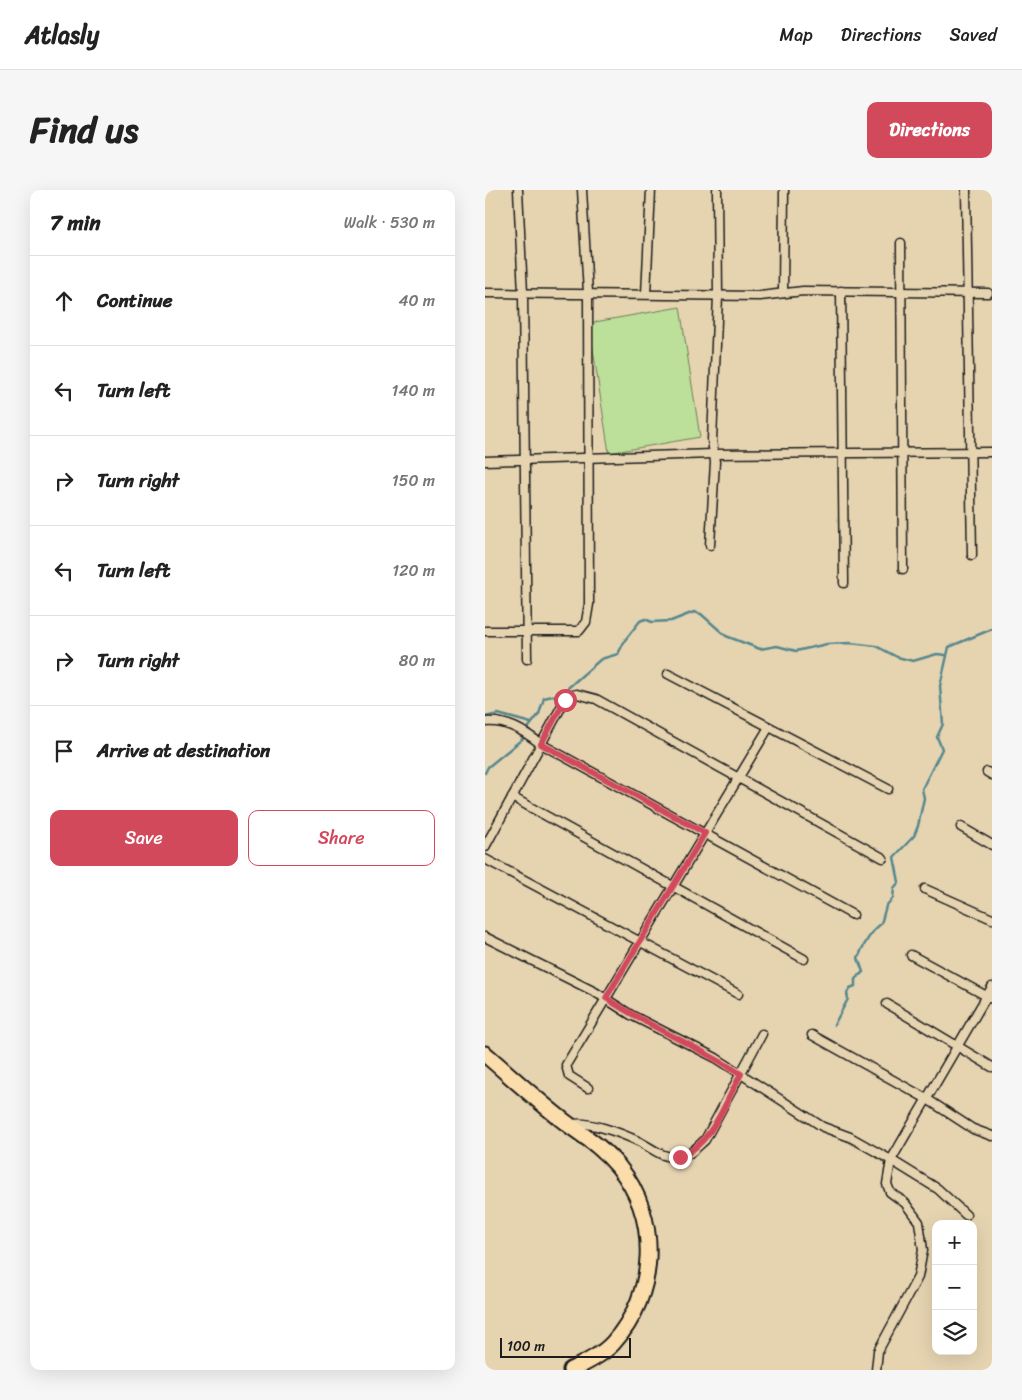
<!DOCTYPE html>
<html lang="en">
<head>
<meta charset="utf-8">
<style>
	:root { --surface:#fff; --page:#f6f6f6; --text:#222; --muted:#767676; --line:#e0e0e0; --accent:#d1495b }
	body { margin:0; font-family:Sriracha,sans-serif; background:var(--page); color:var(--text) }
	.controls { position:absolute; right:15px; bottom:15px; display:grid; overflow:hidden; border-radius:10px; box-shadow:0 5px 20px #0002 }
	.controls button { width:45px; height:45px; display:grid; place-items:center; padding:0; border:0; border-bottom:1px solid var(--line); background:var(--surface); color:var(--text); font:25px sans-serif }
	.scale { position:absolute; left:15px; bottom:12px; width:131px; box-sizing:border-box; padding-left:5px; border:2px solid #1c1c1c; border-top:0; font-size:14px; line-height:18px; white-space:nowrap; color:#1c1c1c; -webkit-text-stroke:4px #e6d4b1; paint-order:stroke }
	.stop { position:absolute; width:15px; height:15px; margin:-11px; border:4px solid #d1495b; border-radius:50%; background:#fff }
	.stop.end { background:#d1495b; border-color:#fff; box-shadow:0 1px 5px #0008 }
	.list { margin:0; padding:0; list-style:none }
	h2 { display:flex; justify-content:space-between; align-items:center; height:65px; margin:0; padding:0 20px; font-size:21px }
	h2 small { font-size:16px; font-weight:400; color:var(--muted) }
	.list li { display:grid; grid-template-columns:32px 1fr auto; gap:15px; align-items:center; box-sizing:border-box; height:90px; padding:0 20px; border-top:1px solid var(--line) }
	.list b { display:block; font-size:19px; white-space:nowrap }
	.list em { font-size:16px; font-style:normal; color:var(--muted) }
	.actions { display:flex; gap:10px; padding:15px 20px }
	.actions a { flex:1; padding:11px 0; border:1px solid var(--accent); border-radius:10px; text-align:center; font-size:18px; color:var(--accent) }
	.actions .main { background:var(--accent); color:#fff }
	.icon { flex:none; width:28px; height:28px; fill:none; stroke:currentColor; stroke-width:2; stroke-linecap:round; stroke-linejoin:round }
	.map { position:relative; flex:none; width:507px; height:1180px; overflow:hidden; border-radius:10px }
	header { display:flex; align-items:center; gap:30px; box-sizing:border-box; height:70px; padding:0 25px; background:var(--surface); border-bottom:1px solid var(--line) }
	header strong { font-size:24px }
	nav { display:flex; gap:28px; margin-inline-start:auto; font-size:18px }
	.intro { display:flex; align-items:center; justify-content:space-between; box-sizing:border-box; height:120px; padding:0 30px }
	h1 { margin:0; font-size:35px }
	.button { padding:12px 22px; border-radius:10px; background:var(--accent); color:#fff; font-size:18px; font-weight:700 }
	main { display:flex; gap:30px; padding:0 30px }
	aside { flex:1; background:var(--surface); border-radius:10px; box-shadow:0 5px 20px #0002 }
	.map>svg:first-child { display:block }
	.green { fill:#bcdf99; stroke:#6c7e5a }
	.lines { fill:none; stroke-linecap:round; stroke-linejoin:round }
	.stream { stroke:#57878d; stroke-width:2.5 }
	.street-casing { stroke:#1c1c1c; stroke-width:11 }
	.highway-casing { stroke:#1c1c1c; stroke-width:19 }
	.street { stroke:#e6d4b1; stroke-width:8 }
	.highway { stroke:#faddab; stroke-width:15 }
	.route { stroke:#d1495b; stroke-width:6 }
</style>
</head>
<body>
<header>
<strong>Atlasly</strong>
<nav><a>Map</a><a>Directions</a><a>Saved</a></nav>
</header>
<div class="intro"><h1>Find us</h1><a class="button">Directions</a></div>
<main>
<aside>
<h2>7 min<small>Walk · 530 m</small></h2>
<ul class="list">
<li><svg class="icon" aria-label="ahead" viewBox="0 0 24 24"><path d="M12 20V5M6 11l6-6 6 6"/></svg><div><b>Continue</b></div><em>40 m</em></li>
<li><svg class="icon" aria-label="left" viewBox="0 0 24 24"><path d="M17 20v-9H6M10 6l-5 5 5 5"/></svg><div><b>Turn left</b></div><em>140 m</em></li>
<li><svg class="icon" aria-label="right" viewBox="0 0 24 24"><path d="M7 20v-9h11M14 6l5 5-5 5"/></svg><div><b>Turn right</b></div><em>150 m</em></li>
<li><svg class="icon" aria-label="left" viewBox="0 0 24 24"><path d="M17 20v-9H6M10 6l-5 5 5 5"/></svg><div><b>Turn left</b></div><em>120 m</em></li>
<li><svg class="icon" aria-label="right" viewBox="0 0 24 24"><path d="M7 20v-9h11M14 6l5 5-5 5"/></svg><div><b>Turn right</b></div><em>80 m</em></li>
<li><svg class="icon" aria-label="arrive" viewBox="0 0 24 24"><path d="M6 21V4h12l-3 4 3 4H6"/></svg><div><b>Arrive at destination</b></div></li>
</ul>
<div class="actions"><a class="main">Save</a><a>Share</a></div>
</aside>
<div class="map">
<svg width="507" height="1180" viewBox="0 0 507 1180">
	<rect width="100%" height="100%" fill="#e6d4b1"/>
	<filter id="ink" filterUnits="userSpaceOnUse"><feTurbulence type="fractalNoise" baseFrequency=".02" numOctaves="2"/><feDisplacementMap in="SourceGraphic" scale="10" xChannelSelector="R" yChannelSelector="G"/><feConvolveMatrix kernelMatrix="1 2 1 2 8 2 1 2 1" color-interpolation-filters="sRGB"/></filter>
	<g filter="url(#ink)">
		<!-- green -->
		<polygon class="green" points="195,117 215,247 124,263 104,133"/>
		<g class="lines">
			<!-- stream -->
			<g class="stream">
				<polyline points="0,527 13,524 46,533"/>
				<polyline points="0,583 3,577 41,546 44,537 54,524 59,508 76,504 116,469 133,464 140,450 155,431 160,429 167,432 186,431 209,422 216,424 241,446 275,459 292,456 311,461 342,454 365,453 391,456 412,467 428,471 452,464 460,465"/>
				<path d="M 349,835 L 363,809 L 362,803 L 365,798 L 370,796 L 370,789 L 378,782 L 373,768 C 377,757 387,740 396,734 L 401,716 L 408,708 L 409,698 L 414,692 L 409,667 L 429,646 L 433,636 L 439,608 L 437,599 L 457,559 L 452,547 L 458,534 L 455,496 L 464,457 L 507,439"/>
			</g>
			<!-- street casing -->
			<g class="street-casing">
				<g id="street">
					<polyline points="33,0 38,103 42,469"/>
					<polyline points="481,0 487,365"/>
					<polyline points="416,53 418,379"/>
					<polyline points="356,101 359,393"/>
					<polyline points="0,103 275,106 318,101 503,103"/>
					<polyline points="298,103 299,0"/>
					<polyline points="161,104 166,0"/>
					<polyline points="0,271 228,264 507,262"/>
					<polyline points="225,355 230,272 227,250 233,106 232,0"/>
					<polyline points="0,441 94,441 101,432 104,414 103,103 97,0"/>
					<polyline points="183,484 403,599"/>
					<path d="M 0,532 C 22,530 39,541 56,554 L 368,725"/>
					<polyline points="502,582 507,585"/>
					<polyline points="27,607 319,769"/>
					<polyline points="476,637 507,655"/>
					<polyline points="0,657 80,510 83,506 92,504 111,509 398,668"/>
					<polyline points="0,669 253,804"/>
					<polyline points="440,699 507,729"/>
					<polyline points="0,747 110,802 146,825 231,868 338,937 365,947 406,970 453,999 481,1025"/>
					<polyline points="426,765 507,809"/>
					<polyline points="402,814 507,877"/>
					<polyline points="327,845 442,909 488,939 507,946"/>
					<polyline points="103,898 84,886 81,875 284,537"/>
					<path d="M 84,935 C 101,929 138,944 155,952 C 168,959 179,969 194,967 C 205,966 212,957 220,950 L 277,844"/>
					<polyline points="391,1180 393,1161 433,1087 438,1060 434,1032 420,1013 405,1002 402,994 406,970 507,797"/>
				</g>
			</g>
			<!-- highway casing -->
			<g class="highway-casing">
				<path id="highway" d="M 0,864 C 28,888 55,913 84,935 C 102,948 119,959 133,976 C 176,1029 172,1104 128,1153 C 117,1165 100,1173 86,1180"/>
			</g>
			<!-- street -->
			<use href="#street" class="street"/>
			<!-- highway -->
			<use href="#highway" class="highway"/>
		</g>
	</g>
	<g class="lines" filter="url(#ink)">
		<!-- route -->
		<path class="route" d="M 80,510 L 56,554 L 220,643 L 121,808 C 164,837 212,856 256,884 C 240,913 227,954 195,967"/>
	</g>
</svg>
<div class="controls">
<button>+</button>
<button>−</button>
<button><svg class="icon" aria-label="layers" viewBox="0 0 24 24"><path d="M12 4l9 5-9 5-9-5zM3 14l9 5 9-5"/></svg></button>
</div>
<div class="scale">100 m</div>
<div class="stop" style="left:80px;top:510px"></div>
<div class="stop end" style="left:195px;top:967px"></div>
</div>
</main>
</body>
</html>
